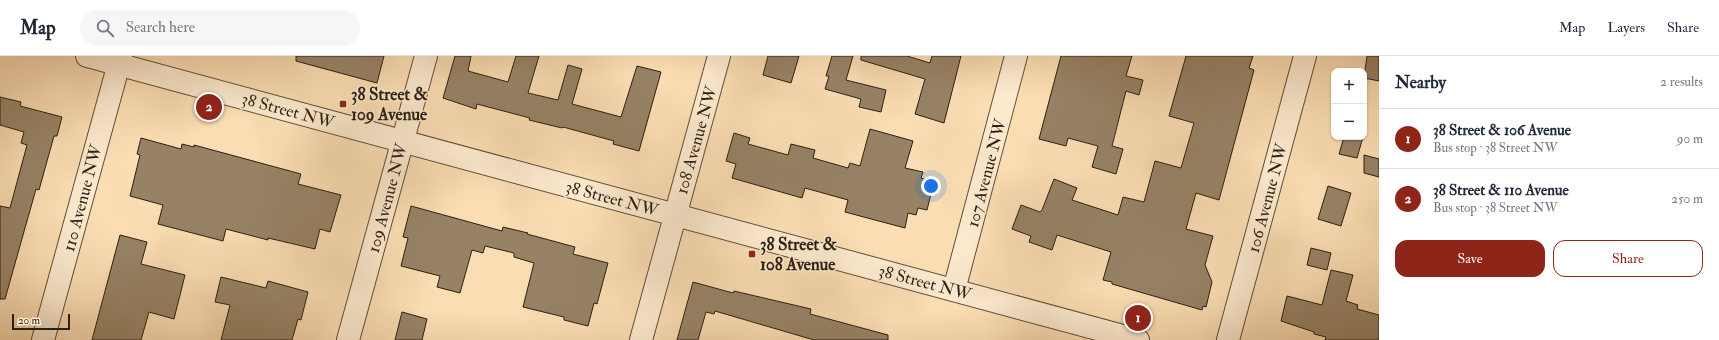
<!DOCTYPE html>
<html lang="en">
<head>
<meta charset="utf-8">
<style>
	:root { --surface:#fff; --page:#f6f6f7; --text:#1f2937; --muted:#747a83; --line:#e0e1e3; --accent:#8f2418 }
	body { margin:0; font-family:"IM FELL Double Pica",serif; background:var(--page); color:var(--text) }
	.controls { position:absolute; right:12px; top:12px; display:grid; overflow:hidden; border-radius:8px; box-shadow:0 1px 3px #0004 }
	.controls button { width:36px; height:36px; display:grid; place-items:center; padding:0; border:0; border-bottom:1px solid var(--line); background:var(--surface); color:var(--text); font:20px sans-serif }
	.scale { position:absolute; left:12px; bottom:10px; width:58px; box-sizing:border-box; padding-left:4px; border:2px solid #2a1f13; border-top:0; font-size:11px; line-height:14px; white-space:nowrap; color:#2a1f13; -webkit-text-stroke:3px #fce9ce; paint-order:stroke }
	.you { position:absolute; left:931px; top:130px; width:14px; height:14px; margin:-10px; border:3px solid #fff; border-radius:50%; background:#1a73e8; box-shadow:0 0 0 6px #1a73e833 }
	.badge { display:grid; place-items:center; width:26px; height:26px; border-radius:50%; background:var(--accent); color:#fff; font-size:13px; font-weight:700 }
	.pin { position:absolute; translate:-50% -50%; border:2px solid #fff; box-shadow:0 1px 4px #0006 }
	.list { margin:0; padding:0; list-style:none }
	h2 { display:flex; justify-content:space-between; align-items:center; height:52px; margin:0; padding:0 16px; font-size:17px }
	h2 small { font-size:13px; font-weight:400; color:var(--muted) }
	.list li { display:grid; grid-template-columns:26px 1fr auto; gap:12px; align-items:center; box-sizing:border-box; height:60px; padding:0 16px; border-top:1px solid var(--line) }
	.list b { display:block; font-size:15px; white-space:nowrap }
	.list p { margin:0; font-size:13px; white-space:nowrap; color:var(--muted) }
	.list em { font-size:13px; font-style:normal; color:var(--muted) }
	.actions { display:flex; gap:8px; padding:12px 16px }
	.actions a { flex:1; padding:9px 0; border:1px solid var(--accent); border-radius:12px; text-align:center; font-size:14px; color:var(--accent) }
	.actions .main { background:var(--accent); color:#fff }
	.icon { flex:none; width:22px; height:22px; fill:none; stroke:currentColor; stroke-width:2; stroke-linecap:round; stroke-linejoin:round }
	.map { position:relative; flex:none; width:1379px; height:284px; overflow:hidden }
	header { display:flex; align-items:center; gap:24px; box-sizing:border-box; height:56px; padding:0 20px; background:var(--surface); border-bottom:1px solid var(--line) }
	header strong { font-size:19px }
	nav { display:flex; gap:22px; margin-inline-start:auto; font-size:14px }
	.search { width:280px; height:36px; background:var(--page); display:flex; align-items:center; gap:10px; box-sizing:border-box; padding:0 14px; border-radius:22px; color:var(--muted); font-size:15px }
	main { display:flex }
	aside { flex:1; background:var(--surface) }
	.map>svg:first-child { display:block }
	.building { fill:#978266; stroke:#2a1f13 }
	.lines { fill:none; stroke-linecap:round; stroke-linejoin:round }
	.minor-casing { stroke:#5e4e3b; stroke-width:24 }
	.minor { stroke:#fce9ce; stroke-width:22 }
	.poi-dot { fill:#8f2418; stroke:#fce9ce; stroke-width:1.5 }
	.labels { text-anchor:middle; stroke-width:3; stroke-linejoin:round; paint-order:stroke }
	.poi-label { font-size:17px; font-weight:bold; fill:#2a1f13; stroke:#fce9ce; text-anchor:start }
	.street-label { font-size:17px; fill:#2a1f13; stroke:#fce9ce }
</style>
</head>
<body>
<header>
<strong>Map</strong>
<div class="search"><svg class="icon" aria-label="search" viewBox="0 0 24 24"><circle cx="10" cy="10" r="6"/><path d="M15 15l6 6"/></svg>Search here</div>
<nav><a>Map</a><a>Layers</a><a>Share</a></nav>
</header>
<main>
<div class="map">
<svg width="1379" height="284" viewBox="0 0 1379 284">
	<rect width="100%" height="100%" fill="#fbddb3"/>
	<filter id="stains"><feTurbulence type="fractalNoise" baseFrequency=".005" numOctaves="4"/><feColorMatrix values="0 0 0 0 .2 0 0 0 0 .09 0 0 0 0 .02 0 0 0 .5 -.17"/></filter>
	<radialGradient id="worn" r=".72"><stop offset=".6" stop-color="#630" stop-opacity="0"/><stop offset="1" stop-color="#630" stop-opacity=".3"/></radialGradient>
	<!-- building -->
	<g class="building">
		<polygon points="296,0 384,0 377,27 296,5"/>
		<polygon points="455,0 471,0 468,15 508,26 516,0 539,0 528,37 558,44 568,9 582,13 572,48 621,61 637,10 661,16 639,95 613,88 614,85 563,71 562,72 529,64 530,62 477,48 476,53 443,42"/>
		<polygon points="768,0 799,0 791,27 763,19"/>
		<polygon points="832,0 853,0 846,24 886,34 881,56 859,51 861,43 825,33 829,20 826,20"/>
		<polygon points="861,0 907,0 930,7 932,0 961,0 944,67 915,58 925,23 861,4"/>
		<polygon points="1061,0 1132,0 1126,20 1143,24 1139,39 1126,35 1112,90 1123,93 1116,118 1092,111 1098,90 1068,82 1066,90 1039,83"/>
		<polygon points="1186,0 1253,0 1249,12 1254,14 1219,144 1196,137 1186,173 1213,180 1205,209 1212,226 1206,251 1203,250 1202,254 1112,228 1112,226 1103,224 1111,196 1057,179 1052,194 1029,186 1031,180 1012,173 1021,149 1040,156 1042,154 1054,123 1077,132 1072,144 1118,159 1123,141 1144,146 1155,105 1181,112 1194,67 1169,60"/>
		<polygon points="1367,0 1379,0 1379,25 1364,22"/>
		<polygon points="0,41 21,46 20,50 62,61 57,80 54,80 39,134 36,133 5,243 0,243 0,150 10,152 27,89 21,87 24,76 0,69"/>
		<polygon points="870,73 913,85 905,112 923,116 921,122 934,126 927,154 918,152 916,159 908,157 905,172 845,156 848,144 805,132 802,142 732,122 736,108 726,105 734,77 750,82 748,88 788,99 791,88 815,94 813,102 848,112 850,107 860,110"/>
		<polygon points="1344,81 1363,81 1357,102 1339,98"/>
		<polygon points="141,82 181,93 182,88 194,91 194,89 301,118 298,128 341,139 330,176 320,173 315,193 268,182 268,184 226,173 223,185 158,168 163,149 130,140 140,99 137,98"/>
		<polygon points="1364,99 1379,103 1379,121 1364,117"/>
		<polygon points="1328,130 1351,137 1341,170 1318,163"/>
		<polygon points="411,150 502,175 503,171 528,177 527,178 575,191 573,198 608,207 597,248 594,247 588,270 564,264 564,261 523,251 534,207 514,201 514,197 485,190 483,197 472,194 460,237 437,231 440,220 401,210 408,182 403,181"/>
		<polygon points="120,179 147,186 141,208 185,219 174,263 149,256 141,284 92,284"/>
		<polygon points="1311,192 1331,197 1327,214 1307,209"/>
		<polygon points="1331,214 1353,219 1346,245 1358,249 1357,253 1379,259 1379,284 1325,284 1326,281 1314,278 1314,276 1281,265 1287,240 1322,249"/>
		<polygon points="221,221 266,232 268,225 308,236 301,264 298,263 292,284 221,284 230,249 215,246"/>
		<polygon points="693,226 733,237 734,235 811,253 810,258 888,279 888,284 814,284 715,255 714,258 706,256 698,284 677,284"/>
		<polygon points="402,256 427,263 422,284 395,284"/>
	</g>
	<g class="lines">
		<!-- minor casing -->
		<g class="minor-casing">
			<g id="minor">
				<polyline points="87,0 1138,284"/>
				<polyline points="954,234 1016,0"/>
				<polyline points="43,284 121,0"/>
				<polyline points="348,284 426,0"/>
				<polyline points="641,284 719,0"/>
				<polyline points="1228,284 1305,0"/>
			</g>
		</g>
		<!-- minor -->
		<use href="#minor" class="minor"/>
	</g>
	<!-- markers -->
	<g class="poi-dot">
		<rect x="339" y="44" width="8" height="8" rx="2"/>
		<rect x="748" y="194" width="8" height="8" rx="2"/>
	</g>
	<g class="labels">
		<!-- poi labels -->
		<g class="poi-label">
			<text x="351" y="44">38 Street &amp;<tspan x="351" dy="20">109 Avenue</tspan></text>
			<text x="760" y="194">38 Street &amp;<tspan x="760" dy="20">108 Avenue</tspan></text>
		</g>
		<!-- street labels -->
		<g class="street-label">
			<text transform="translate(288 54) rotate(15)" y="6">38 Street NW</text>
			<text transform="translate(696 84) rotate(-74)" y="6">108 Avenue NW</text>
			<text transform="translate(986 117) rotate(-75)" y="6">107 Avenue NW</text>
			<text transform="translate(82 142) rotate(-75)" y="6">110 Avenue NW</text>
			<text transform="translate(387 142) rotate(-75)" y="6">109 Avenue NW</text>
			<text transform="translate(612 142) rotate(15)" y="6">38 Street NW</text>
			<text transform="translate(1267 142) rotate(-75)" y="6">106 Avenue NW</text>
			<text transform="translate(925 226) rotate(15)" y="6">38 Street NW</text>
		</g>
	</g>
	<rect width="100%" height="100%" filter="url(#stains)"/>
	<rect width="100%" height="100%" fill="url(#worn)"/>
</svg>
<div class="controls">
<button>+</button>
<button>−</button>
</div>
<div class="scale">20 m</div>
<div class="you"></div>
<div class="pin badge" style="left:1138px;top:262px">1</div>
<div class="pin badge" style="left:209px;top:51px">2</div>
</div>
<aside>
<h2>Nearby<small>2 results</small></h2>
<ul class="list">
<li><span class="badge">1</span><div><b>38 Street &amp; 106 Avenue</b><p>Bus stop · 38 Street NW</p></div><em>90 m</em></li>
<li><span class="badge">2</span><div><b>38 Street &amp; 110 Avenue</b><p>Bus stop · 38 Street NW</p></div><em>250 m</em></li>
</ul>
<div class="actions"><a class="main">Save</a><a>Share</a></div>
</aside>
</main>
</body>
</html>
